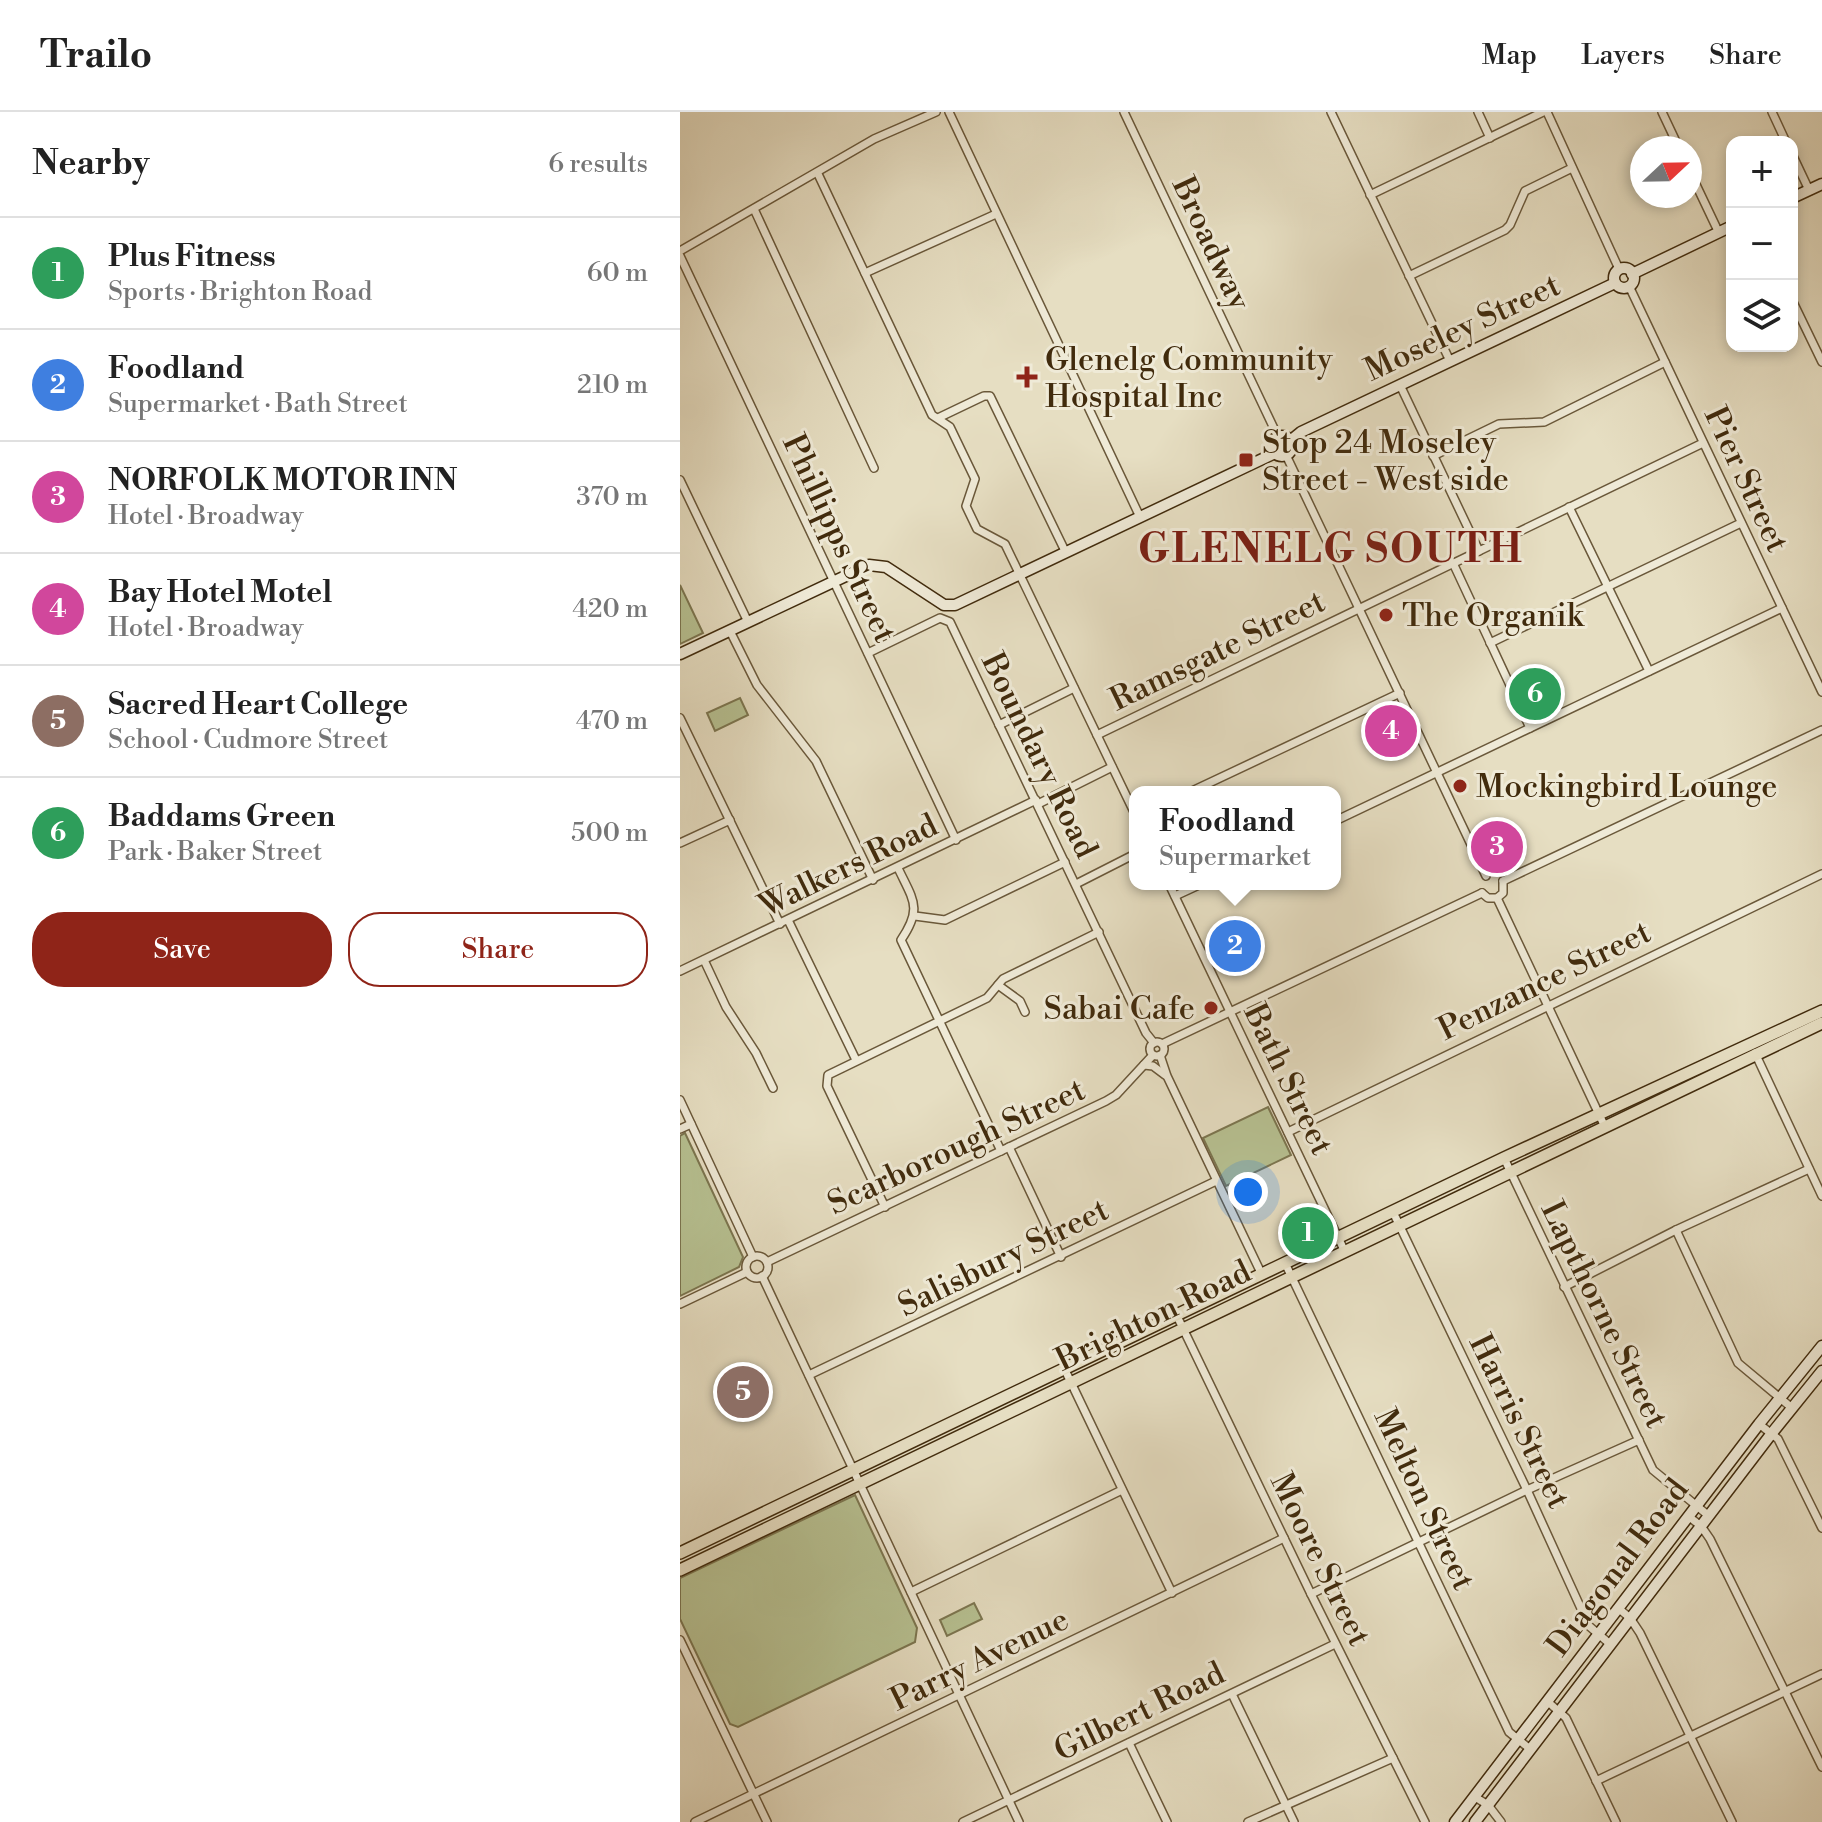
<!DOCTYPE html>
<html lang="en">
<head>
<meta charset="utf-8">
<style>
	:root { --surface:#fff; --page:#f2f2f2; --text:#222; --muted:#767676; --line:#e0e0e0; --accent:#8f2418 }
	body { margin:0; font-family:"Libre Bodoni",serif; background:var(--page); color:var(--text) }
	.controls { position:absolute; right:24px; top:24px; display:grid; overflow:hidden; border-radius:16px; box-shadow:0 4px 12px #0003 }
	.controls button { width:72px; height:72px; display:grid; place-items:center; padding:0; border:0; border-bottom:2px solid var(--line); background:var(--surface); color:var(--text); font:40px sans-serif }
	.compass { position:absolute; left:950px; top:24px; width:72px; height:72px; border-radius:50%; background:var(--surface); box-shadow:0 4px 12px #0003; rotate:68deg }
	.you { position:absolute; left:568px; top:1080px; width:28px; height:28px; margin:-20px; border:6px solid #fff; border-radius:50%; background:#1a73e8; box-shadow:0 0 0 12px #1a73e833 }
	.badge { display:grid; place-items:center; width:52px; height:52px; border-radius:50%; background:var(--accent); color:#fff; font-size:26px; font-weight:700 }
	.pin { position:absolute; translate:-50% -50%; border:4px solid #fff; box-shadow:0 2px 8px #0006 }
	.popup { position:absolute; left:449px; top:674px; width:212px; height:104px; box-sizing:border-box; display:grid; place-content:center; border-radius:16px; background:var(--surface); filter:drop-shadow(0 2px 6px #0005); font-size:26px; white-space:nowrap; color:var(--muted) }
	.popup b { font-size:30px; color:var(--text) }
	.popup::after { content:''; position:absolute; left:50%; top:100%; margin-left:-16px; border:16px solid transparent; border-top-color:var(--surface) }
	.list { margin:0; padding:0; list-style:none }
	h2 { display:flex; justify-content:space-between; align-items:center; height:104px; margin:0; padding:0 32px; font-size:34px }
	h2 small { font-size:26px; font-weight:400; color:var(--muted) }
	.list li { display:grid; grid-template-columns:52px 1fr auto; gap:24px; align-items:center; box-sizing:border-box; height:112px; padding:0 32px; border-top:2px solid var(--line) }
	.list b { display:block; font-size:30px; white-space:nowrap }
	.list p { margin:0; font-size:26px; white-space:nowrap; color:var(--muted) }
	.list em { font-size:26px; font-style:normal; color:var(--muted) }
	.actions { display:flex; gap:16px; padding:24px 32px }
	.actions a { flex:1; padding:18px 0; border:2px solid var(--accent); border-radius:32px; text-align:center; font-size:28px; color:var(--accent) }
	.actions .main { background:var(--accent); color:#fff }
	.icon { flex:none; width:44px; height:44px; fill:none; stroke:currentColor; stroke-width:2; stroke-linecap:round; stroke-linejoin:round }
	.map { position:relative; flex:none; width:1142px; height:1710px; overflow:hidden }
	header { display:flex; align-items:center; gap:48px; box-sizing:border-box; height:112px; padding:0 40px; background:var(--surface); border-bottom:2px solid var(--line) }
	header strong { font-size:38px }
	nav { display:flex; gap:44px; margin-inline-start:auto; font-size:28px }
	main { display:flex }
	aside { flex:1; background:var(--surface) }
	.map>svg:first-child { display:block }
	.green { fill:#b7c192; stroke:#7c7650; stroke-width:2 }
	.lines { fill:none; stroke-linecap:round; stroke-linejoin:round }
	.street-casing { stroke:#6a583a; stroke-width:10 }
	.secondary-casing { stroke:#412b0d; stroke-width:13 }
	.primary-casing { stroke:#412b0d; stroke-width:14 }
	.street { stroke:#efead7; stroke-width:7 }
	.secondary { stroke:#efead7; stroke-width:10 }
	.primary { stroke:#e6dec2; stroke-width:11 }
	.poi-dot { fill:#8f2418; stroke:#efead7; stroke-width:3 }
	.labels { text-anchor:middle; stroke-width:6; stroke-linejoin:round; paint-order:stroke }
	.street-label { font-size:32px; fill:#412b0d; stroke:#efead7 }
	.poi-label { font-size:32px; fill:#412b0d; stroke:#efead7; text-anchor:start }
	.district-label { font-size:40px; font-weight:bold; letter-spacing:2px; fill:#7a1f14; stroke:#efead7 }
</style>
</head>
<body>
<header>
<strong>Trailo</strong>
<nav><a>Map</a><a>Layers</a><a>Share</a></nav>
</header>
<main>
<aside>
<h2>Nearby<small>6 results</small></h2>
<ul class="list">
<li><span class="badge" style="background:#2e9e5b">1</span><div><b>Plus Fitness</b><p>Sports · Brighton Road</p></div><em>60 m</em></li>
<li><span class="badge" style="background:#3f7fe0">2</span><div><b>Foodland</b><p>Supermarket · Bath Street</p></div><em>210 m</em></li>
<li><span class="badge" style="background:#d1479c">3</span><div><b>NORFOLK MOTOR INN</b><p>Hotel · Broadway</p></div><em>370 m</em></li>
<li><span class="badge" style="background:#d1479c">4</span><div><b>Bay Hotel Motel</b><p>Hotel · Broadway</p></div><em>420 m</em></li>
<li><span class="badge" style="background:#8d6e63">5</span><div><b>Sacred Heart College</b><p>School · Cudmore Street</p></div><em>470 m</em></li>
<li><span class="badge" style="background:#2e9e5b">6</span><div><b>Baddams Green</b><p>Park · Baker Street</p></div><em>500 m</em></li>
</ul>
<div class="actions"><a class="main">Save</a><a>Share</a></div>
</aside>
<div class="map">
<svg width="1142" height="1710" viewBox="0 0 1142 1710">
	<rect width="100%" height="100%" fill="#e6dec2"/>
	<filter id="stains"><feTurbulence type="fractalNoise" baseFrequency=".0025" numOctaves="4"/><feColorMatrix values="0 0 0 0 .2 0 0 0 0 .09 0 0 0 0 .02 0 0 0 .5 -.17"/></filter>
	<radialGradient id="worn" r=".72"><stop offset=".6" stop-color="#630" stop-opacity="0"/><stop offset="1" stop-color="#630" stop-opacity=".3"/></radialGradient>
	<!-- green -->
	<g class="green">
		<polygon points="0,473 23,521 0,532"/>
		<polygon points="857,561 872,595 854,603 839,570"/>
		<polygon points="60,586 68,603 35,619 27,601"/>
		<polygon points="588,995 611,1043 546,1074 523,1026"/>
		<polygon points="5,1021 63,1145 59,1155 0,1184 0,1024"/>
		<polygon points="175,1383 237,1516 235,1530 58,1615 50,1612 0,1507 0,1466"/>
		<polygon points="294,1491 302,1507 267,1524 260,1508"/>
	</g>
	<g class="lines">
		<!-- street casing -->
		<g class="street-casing">
			<g id="street">
				<polyline points="269,0 460,405"/>
				<polyline points="444,0 598,325"/>
				<polyline points="651,0 770,249"/>
				<polyline points="798,0 810,26"/>
				<polyline points="867,0 939,157"/>
				<polyline points="982,0 999,36"/>
				<polyline points="1092,0 1106,30"/>
				<polyline points="1112,42 1129,78"/>
				<polyline points="1010,60 1039,121"/>
				<polyline points="138,62 252,303 270,315 295,367 286,394 297,417 325,432 455,702"/>
				<polyline points="690,83 863,0"/>
				<polyline points="74,97 194,356"/>
				<polyline points="0,139 194,27 256,0"/>
				<polyline points="0,144 276,728"/>
				<polyline points="185,161 316,102"/>
				<polyline points="729,164 825,118 830,113 845,79 892,56"/>
				<polyline points="949,174 1142,580"/>
				<polyline points="1112,188 1142,250"/>
				<polyline points="720,273 799,439"/>
				<polyline points="258,306 304,284 310,284 386,441"/>
				<polyline points="606,343 806,764"/>
				<polyline points="753,344 819,312 864,310 985,250"/>
				<polyline points="0,368 68,510"/>
				<polyline points="889,395 969,559"/>
				<polyline points="773,451 850,616"/>
				<polyline points="50,519 77,573 136,649 193,768"/>
				<polyline points="810,531 1061,411"/>
				<polyline points="188,541 260,506 270,510 466,921 474,931"/>
				<polyline points="0,606 100,812"/>
				<polyline points="319,613 394,576"/>
				<polyline points="417,623 1023,331"/>
				<polyline points="510,680 720,581"/>
				<polyline points="358,692 432,655"/>
				<polyline points="655,709 1102,496"/>
				<polyline points="0,731 50,708"/>
				<path d="M 218,756 C 233,788 243,796 221,828 L 321,1039"/>
				<polyline points="823,769 1142,618"/>
				<polyline points="396,772 455,742"/>
				<polyline points="489,772 665,1140"/>
				<polyline points="802,781 808,786 817,786 823,781 823,769"/>
				<polyline points="495,784 521,772"/>
				<polyline points="817,786 925,1015"/>
				<polyline points="235,804 265,808 385,750"/>
				<polyline points="108,808 176,948"/>
				<polyline points="24,848 46,895 76,941 93,976"/>
				<polyline points="0,859 356,688"/>
				<polyline points="318,873 340,889 345,900"/>
				<circle cx="477" cy="937" r="7"/>
				<polyline points="482,932 802,781"/>
				<polyline points="1075,941 1142,1084"/>
				<polyline points="480,943 487,964 582,1163"/>
				<polyline points="464,953 473,954 485,963"/>
				<polyline points="0,988 73,1145"/>
				<polyline points="0,1017 11,1012"/>
				<polyline points="608,1020 1142,762"/>
				<polyline points="329,1035 381,1145"/>
				<polyline points="824,1046 973,1358 1029,1404"/>
				<polyline points="205,1095 147,974 148,963 307,886 323,867 419,820"/>
				<polyline points="713,1100 847,1378 909,1514 930,1532"/>
				<polyline points="996,1118 1058,1251 1112,1296"/>
				<circle cx="77" cy="1155" r="11"/>
				<polyline points="87,1150 426,989 436,983 473,943"/>
				<polyline points="605,1151 829,1620 850,1637"/>
				<polyline points="82,1164 339,1710"/>
				<polyline points="884,1175 996,1118 1129,1057"/>
				<polyline points="0,1192 67,1160"/>
				<polyline points="497,1204 631,1482 745,1710"/>
				<polyline points="385,1258 492,1481"/>
				<polyline points="129,1263 536,1069"/>
				<polyline points="1079,1312 1098,1327 1142,1416"/>
				<polyline points="1008,1404 1021,1414 1030,1427 1142,1655"/>
				<polyline points="231,1480 442,1378"/>
				<polyline points="631,1482 847,1378 959,1328"/>
				<polyline points="938,1496 950,1506 960,1521 1052,1710"/>
				<polyline points="0,1528 87,1710"/>
				<polyline points="552,1582 614,1710"/>
				<polyline points="867,1589 886,1606 936,1710"/>
				<polyline points="449,1631 487,1710"/>
				<polyline points="916,1669 1142,1562"/>
				<polyline points="795,1685 808,1693 821,1710"/>
				<polyline points="15,1710 604,1426"/>
				<polyline points="283,1710 655,1532"/>
				<polyline points="568,1710 713,1646"/>
			</g>
		</g>
		<!-- secondary casing -->
		<g class="secondary-casing">
			<g id="secondary">
				<polyline points="1112,86 1142,72"/>
				<circle cx="944" cy="166" r="10"/>
				<polyline points="952,162 1052,114"/>
				<circle cx="602" cy="334" r="10"/>
				<polyline points="610,329 621,320 935,171"/>
				<polyline points="0,542 189,453 206,455 264,493 275,493 595,341"/>
				<polyline points="775,1710 1079,1312 1142,1234"/>
				<polyline points="795,1710 1092,1321 1142,1259"/>
			</g>
		</g>
		<!-- primary casing -->
		<g class="primary-casing">
			<g id="primary">
				<polyline points="0,1441 824,1046 1142,899"/>
				<polyline points="0,1458 1142,911"/>
			</g>
		</g>
		<!-- street -->
		<use href="#street" class="street"/>
		<!-- secondary -->
		<use href="#secondary" class="secondary"/>
		<!-- primary -->
		<use href="#primary" class="primary"/>
	</g>
	<!-- markers -->
	<g class="poi-dot">
		<path d="M343 253h8v8h8v8h-8v8h-8v-8h-8v-8h8z"/>
		<rect x="558" y="340" width="16" height="16" rx="4"/>
		<circle cx="706" cy="503" r="8"/>
		<circle cx="780" cy="674" r="8"/>
		<circle cx="531" cy="896" r="8"/>
	</g>
	<g class="labels">
		<!-- street labels -->
		<g class="street-label">
			<text transform="translate(532 131) rotate(65)" y="11">Broadway</text>
			<text transform="translate(782 215) rotate(-25)" y="11">Moseley Street</text>
			<text transform="translate(1067 367) rotate(65)" y="11">Pier Street</text>
			<text transform="translate(160 426) rotate(65)" y="11">Phillipps Street</text>
			<text transform="translate(537 538) rotate(-26)" y="11">Ramsgate Street</text>
			<text transform="translate(360 643) rotate(64)" y="11">Boundary Road</text>
			<text transform="translate(168 753) rotate(-26)" y="11">Walkers Road</text>
			<text transform="translate(864 868) rotate(-26)" y="11">Penzance Street</text>
			<text transform="translate(609 967) rotate(64)" y="11">Bath Street</text>
			<text transform="translate(276 1034) rotate(-25)" y="11">Scarborough Street</text>
			<text transform="translate(323 1145) rotate(-26)" y="11">Salisbury Street</text>
			<text transform="translate(925 1202) rotate(64)" y="11">Lapthorne Street</text>
			<text transform="translate(473 1203) rotate(-26)" y="11">Brighton Road</text>
			<text transform="translate(840 1309) rotate(64)" y="11">Harris Street</text>
			<text transform="translate(745 1387) rotate(65)" y="11">Melton Street</text>
			<text transform="translate(641 1447) rotate(64)" y="11">Moore Street</text>
			<text transform="translate(937 1455) rotate(-53)" y="11">Diagonal Road</text>
			<text transform="translate(299 1547) rotate(-26)" y="11">Parry Avenue</text>
			<text transform="translate(459 1599) rotate(-26)" y="11">Gilbert Road</text>
		</g>
		<!-- poi labels -->
		<g class="poi-label">
			<text x="365" y="258">Glenelg Community<tspan x="365" dy="37">Hospital Inc</tspan></text>
			<text x="582" y="341">Stop 24 Moseley<tspan x="582" dy="37">Street - West side</tspan></text>
			<text x="722" y="514">The Organik</text>
			<text x="796" y="685">Mockingbird Lounge</text>
			<text x="515" y="907" text-anchor="end">Sabai Cafe</text>
		</g>
		<!-- district labels -->
		<g class="district-label">
			<text x="651" y="450">GLENELG SOUTH</text>
		</g>
	</g>
	<rect width="100%" height="100%" filter="url(#stains)"/>
	<rect width="100%" height="100%" fill="url(#worn)"/>
</svg>
<div class="controls">
<button>+</button>
<button>−</button>
<button><svg class="icon" aria-label="layers" viewBox="0 0 24 24"><path d="M12 4l9 5-9 5-9-5zM3 14l9 5 9-5"/></svg></button>
</div>
<svg class="compass" viewBox="-18 -18 36 36"><path d="M0-13l5 13h-10z" fill="#e53935"/><path d="M0 13l5-13h-10z" fill="#767676"/></svg>
<div class="you"></div>
<div class="pin badge" style="left:628px;top:1121px;background:#2e9e5b">1</div>
<div class="pin badge" style="left:555px;top:834px;background:#3f7fe0">2</div>
<div class="popup"><b>Foodland</b>Supermarket</div>
<div class="pin badge" style="left:817px;top:735px;background:#d1479c">3</div>
<div class="pin badge" style="left:711px;top:619px;background:#d1479c">4</div>
<div class="pin badge" style="left:63px;top:1280px;background:#8d6e63">5</div>
<div class="pin badge" style="left:855px;top:582px;background:#2e9e5b">6</div>
</div>
</main>
</body>
</html>
